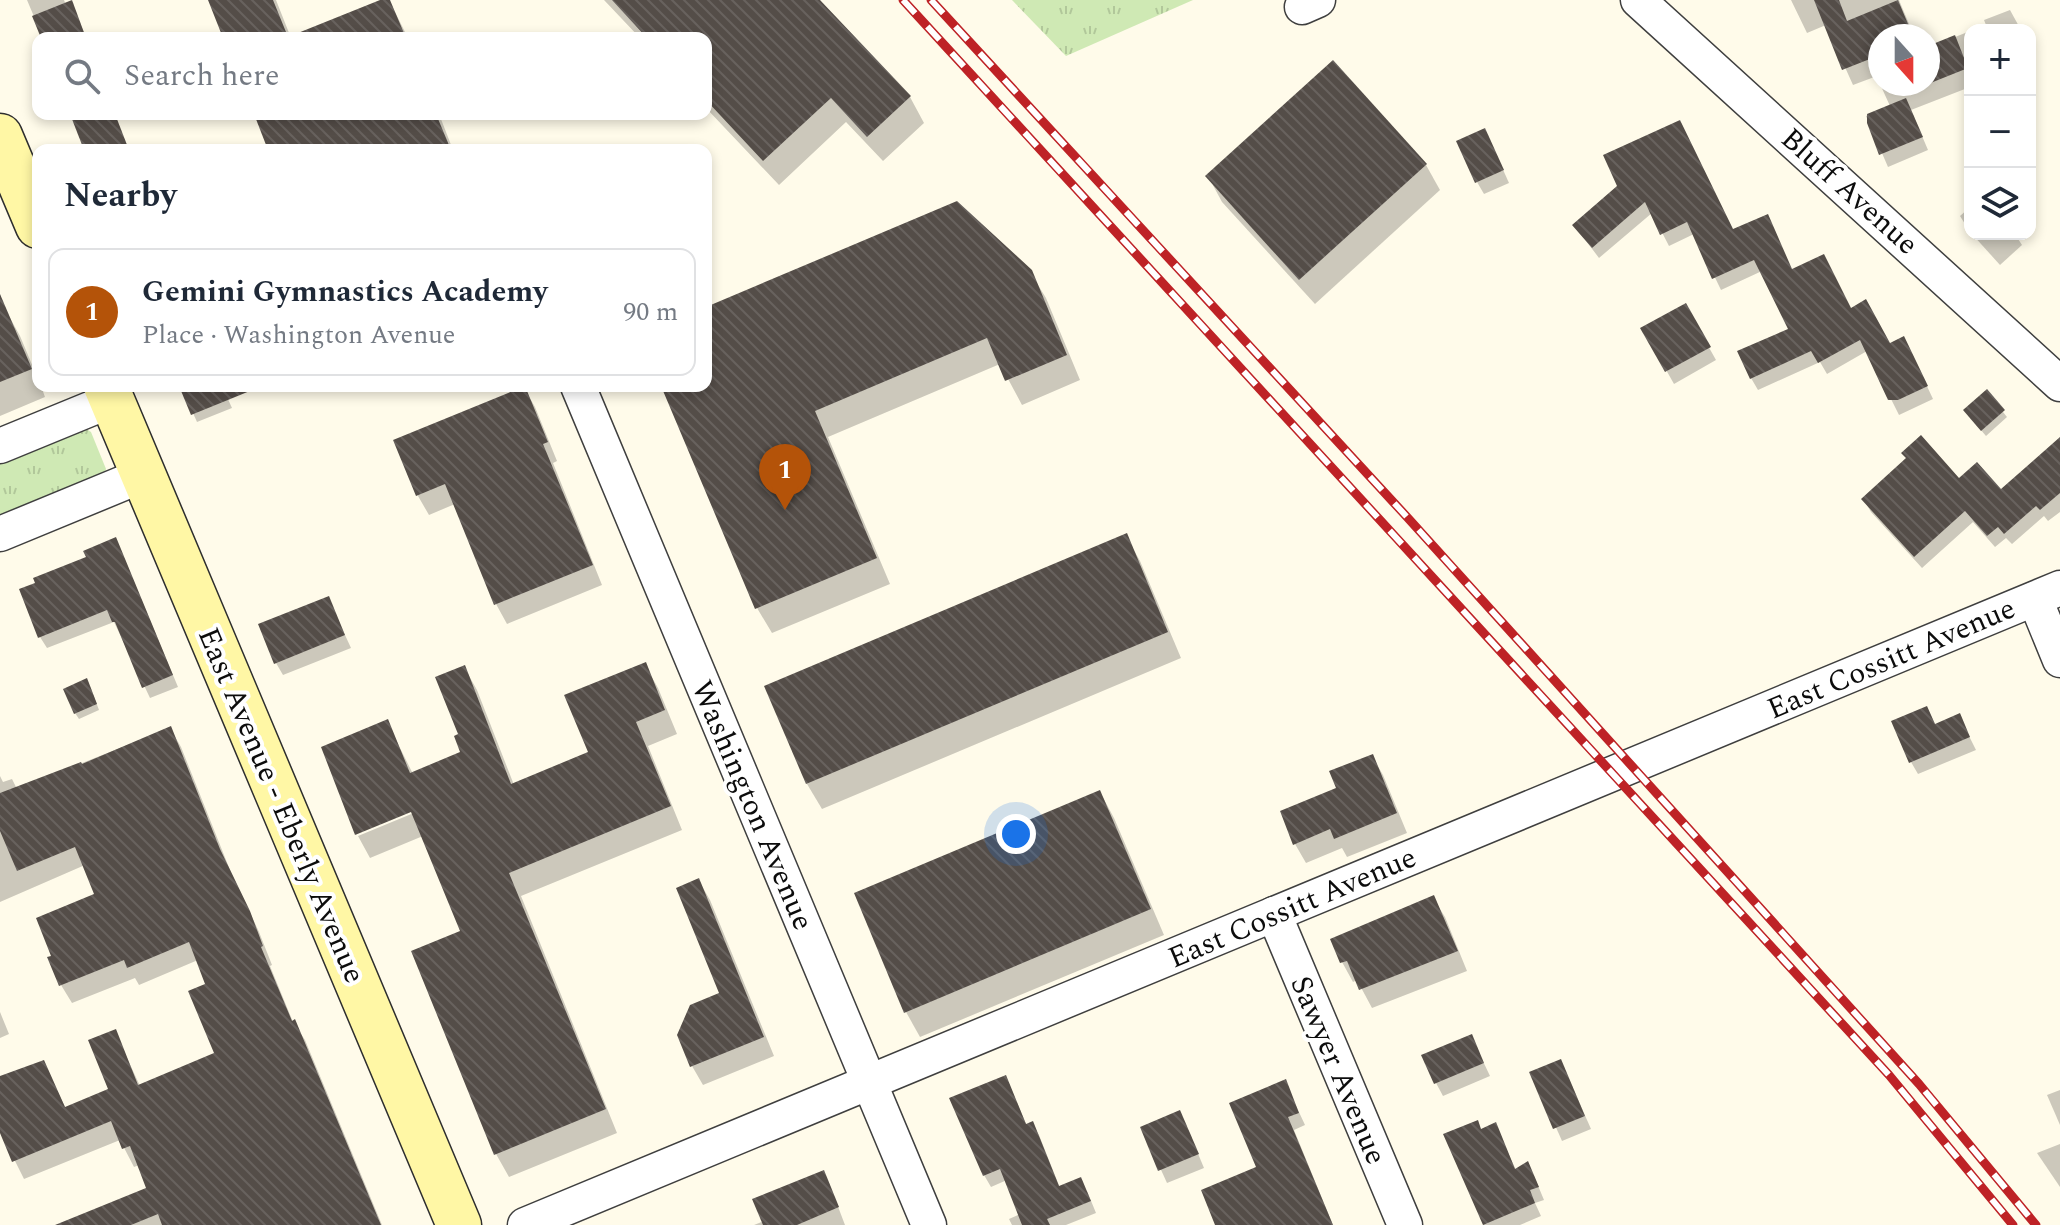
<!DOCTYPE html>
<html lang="en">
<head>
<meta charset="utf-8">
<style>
	:root { --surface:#fff; --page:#f6f6f7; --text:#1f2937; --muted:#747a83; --line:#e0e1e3; --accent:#b45309 }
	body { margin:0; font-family:Spectral,serif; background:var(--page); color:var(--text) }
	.controls { position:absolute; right:24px; top:24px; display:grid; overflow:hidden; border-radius:16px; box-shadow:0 4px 12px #0003 }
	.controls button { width:72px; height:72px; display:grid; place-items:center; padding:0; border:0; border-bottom:2px solid var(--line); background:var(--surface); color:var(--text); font:40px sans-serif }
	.compass { position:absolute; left:1868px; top:24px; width:72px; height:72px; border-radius:50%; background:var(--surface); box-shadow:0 4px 12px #0003; rotate:159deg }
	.you { position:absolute; left:1016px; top:834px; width:28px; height:28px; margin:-20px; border:6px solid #fff; border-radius:50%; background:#1a73e8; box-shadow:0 0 0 12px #1a73e833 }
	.badge { display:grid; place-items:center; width:52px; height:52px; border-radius:50%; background:var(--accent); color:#fff; font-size:26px; font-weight:700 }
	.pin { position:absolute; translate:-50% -66px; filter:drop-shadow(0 2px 4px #0008) }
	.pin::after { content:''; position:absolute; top:42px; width:28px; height:24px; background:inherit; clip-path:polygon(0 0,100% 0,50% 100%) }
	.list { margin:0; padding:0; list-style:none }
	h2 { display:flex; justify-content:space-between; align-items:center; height:104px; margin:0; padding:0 32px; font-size:34px }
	h2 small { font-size:26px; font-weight:400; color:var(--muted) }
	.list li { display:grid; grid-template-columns:52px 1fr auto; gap:24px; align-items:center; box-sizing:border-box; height:128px; margin:0 16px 16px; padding:0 16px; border:2px solid var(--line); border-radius:16px }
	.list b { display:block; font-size:30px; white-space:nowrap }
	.list p { margin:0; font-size:26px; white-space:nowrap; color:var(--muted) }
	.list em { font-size:26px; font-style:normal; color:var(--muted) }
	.icon { flex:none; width:44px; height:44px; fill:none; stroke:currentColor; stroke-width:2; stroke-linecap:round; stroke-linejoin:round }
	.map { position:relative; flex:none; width:2060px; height:1225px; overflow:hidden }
	.search { position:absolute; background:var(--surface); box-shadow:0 4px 12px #0003; left:32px; top:32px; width:680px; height:88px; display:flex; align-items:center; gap:20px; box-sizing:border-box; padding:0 28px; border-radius:16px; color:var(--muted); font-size:30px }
	.panel { position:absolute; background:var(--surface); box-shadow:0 4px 12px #0003; left:32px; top:144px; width:680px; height:248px; border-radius:16px }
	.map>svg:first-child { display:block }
	.grass { fill:url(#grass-tufts) }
	.shadow { fill:#0003 }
	.building { fill:url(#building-back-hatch) }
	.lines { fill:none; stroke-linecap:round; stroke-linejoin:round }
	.minor-casing { stroke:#3f3f3f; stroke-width:37 }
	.secondary-casing { stroke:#2e2e2e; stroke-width:47 }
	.minor { stroke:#fff; stroke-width:34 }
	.secondary { stroke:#fff7a5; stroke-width:44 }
	.rail-casing { stroke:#be2226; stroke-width:9 }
	.rail { stroke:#fff; stroke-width:6; stroke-dasharray:18; stroke-linecap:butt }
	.labels { text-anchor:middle; stroke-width:8; stroke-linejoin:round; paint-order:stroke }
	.street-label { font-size:30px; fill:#0c0c0c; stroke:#fff }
</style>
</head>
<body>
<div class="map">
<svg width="2060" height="1225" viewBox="0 0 2060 1225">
	<defs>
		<pattern id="grass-tufts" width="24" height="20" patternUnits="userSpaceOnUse" patternTransform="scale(2)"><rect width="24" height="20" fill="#cfe9b4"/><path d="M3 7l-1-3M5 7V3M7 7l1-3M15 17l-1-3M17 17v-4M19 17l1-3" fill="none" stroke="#b1c79a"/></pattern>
		<pattern id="building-back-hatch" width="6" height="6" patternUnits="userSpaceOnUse" patternTransform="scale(2)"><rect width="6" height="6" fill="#544d48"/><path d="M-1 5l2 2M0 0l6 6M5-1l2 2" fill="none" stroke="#68625e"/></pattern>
	</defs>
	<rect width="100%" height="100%" fill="#fffbea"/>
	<!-- grass -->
	<g class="grass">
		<polygon points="1012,0 1193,0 1066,56"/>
		<polygon points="83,427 91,432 106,469 104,474 0,521 0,456"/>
	</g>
	<!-- shadow -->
	<g class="shadow">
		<polygon points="27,0 64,0 66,5 75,10 86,38 43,38"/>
		<polygon points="210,0 276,0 291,38 389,0 408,38 225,38"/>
		<polygon points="604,0 818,0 910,97 924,123 883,161 846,122 779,185 706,108 706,38 640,38"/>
		<polygon points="1791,0 1899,0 1914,36 1880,36 1880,83 1877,76 1853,85 1826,25 1807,33"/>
		<polygon points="2010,10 2021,30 1973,30 1986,25 1984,20"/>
		<polygon points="1970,31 1970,87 1911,110 1928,150 1888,167 1866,116 1890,106 1880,84 1928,84 1928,48"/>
		<polygon points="256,114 439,114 453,150 270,150"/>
		<polygon points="1491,143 1509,183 1484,194 1477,182"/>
		<polygon points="1426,165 1440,190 1315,304 1222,202 1208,176"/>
		<polygon points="1620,187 1733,232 1851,310 1889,345 1910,350 1933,399 1899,415 1867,351 1827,374 1820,362 1758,390 1751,378 1791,330 1762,271 1721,290 1694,234 1669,246 1652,213 1599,258 1574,225"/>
		<polygon points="1970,207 1970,232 1960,216"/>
		<polygon points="1972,234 2015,234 2022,245 2000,265"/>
		<polygon points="1030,272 1046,298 1080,380 1022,405 1000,364 828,437 890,584 772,633 757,608 663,386 706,386 706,310"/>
		<polygon points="1685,305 1716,360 1674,384 1643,329"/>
		<polygon points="5,309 20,336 38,379 38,386 41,386 45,397 0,416 0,311"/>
		<polygon points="181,386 222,386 232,408 197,422"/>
		<polygon points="524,388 535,407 557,461 553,463 602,585 507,624 496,604 455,504 429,515 418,496 396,441"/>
		<polygon points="1987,392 2007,417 1986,436 1969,416"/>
		<polygon points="2060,459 2060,512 2048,521 2044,516 2012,544 2006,538 1995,547 1973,522 1922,568 1871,512 1864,500 1958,481 2000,492"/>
		<polygon points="1126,536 1140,561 1181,658 822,809 807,784 766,687"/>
		<polygon points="121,551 178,687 150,698 114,622 47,648 40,637 38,584"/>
		<polygon points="328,598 351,648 283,675 276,663"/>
		<polygon points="645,665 658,688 677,734 648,746 682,830 521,896 617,1133 509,1177 496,1154 462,932 423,836 370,858 358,836 421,810 419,806 357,832 357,835 323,748 387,722 413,774 463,753 461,736 464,667 477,690 514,785 590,754"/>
		<polygon points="90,686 99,710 79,719 75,713"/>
		<polygon points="1927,708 1936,726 1959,716 1976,750 1918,774 1911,762"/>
		<polygon points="170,728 181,747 230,870 259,932 272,965 270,966 293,1022 305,1040 382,1225 57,1225 149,1189 139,1165 134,1167 120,1140 24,1179 0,1131 0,1079 43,1062 66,1109 110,1091 115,1032 140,1086 216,1054 208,985 198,960 139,985 135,978 72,1003 61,985 97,896 85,865 0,902 0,776 3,782 12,779 17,789"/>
		<polygon points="1372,756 1383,775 1407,833 1347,857 1342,848 1306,863 1295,844 1339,789"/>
		<polygon points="1100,792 1114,818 1164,935 920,1037 906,1012"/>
		<polygon points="699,881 710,900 774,1056 703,1085 692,1066 721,994"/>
		<polygon points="1433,898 1445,917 1467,971 1372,1008 1357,980 1353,982 1342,962 1333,940"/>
		<polygon points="0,1012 9,1034 0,1038"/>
		<polygon points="1471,1036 1490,1076 1443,1096 1436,1083"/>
		<polygon points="1561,1061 1591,1129 1562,1141 1532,1073"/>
		<polygon points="1006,1077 1027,1126 1032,1123 1039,1135 1060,1188 1087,1191 1096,1213 1066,1225 1012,1225 1009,1219 1020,1214 1007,1180 991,1187 984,1175"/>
		<polygon points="1285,1082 1305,1125 1294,1130 1333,1225 1271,1225 1259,1168"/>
		<polygon points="2060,1090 2060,1125 2047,1095"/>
		<polygon points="1186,1125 1204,1168 1167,1183 1142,1128"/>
		<polygon points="1495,1125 1516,1170 1534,1176 1544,1200 1535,1203 1541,1216 1520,1225 1483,1225 1481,1131"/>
		<polygon points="2060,1144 2060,1187 2037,1153"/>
		<polygon points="829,1183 845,1225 754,1225 764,1221"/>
	</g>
	<!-- building -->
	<g class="building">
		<polygon points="72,0 86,38 41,38 32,16"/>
		<polygon points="208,0 273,0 288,37 380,0 390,0 406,38 223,38"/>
		<polygon points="612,0 820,0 911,96 867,137 831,98 763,161 706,100 706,38 647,38"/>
		<polygon points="1814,0 1839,0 1847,21 1898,0 1913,36 1880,36 1880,55 1842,70"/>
		<polygon points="1955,35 1968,68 1928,84 1928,46"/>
		<polygon points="1333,60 1427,164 1299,280 1205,176"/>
		<polygon points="1906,98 1923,137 1879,155 1867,123 1867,114"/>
		<polygon points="70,114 115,114 129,150 84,150"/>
		<polygon points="254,114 436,114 451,150 268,150"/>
		<polygon points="1680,120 1733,229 1768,214 1792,269 1824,254 1851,308 1866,299 1890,343 1904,336 1928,386 1898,400 1888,400 1860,340 1818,363 1811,351 1750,379 1737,351 1788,329 1754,260 1712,279 1687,222 1660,235 1645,202 1592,248 1572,225 1617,186 1603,155"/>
		<polygon points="1485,128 1504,170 1475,183 1456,141"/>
		<polygon points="957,201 1032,270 1067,355 1005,381 987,338 815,411 877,558 755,609 661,386 706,386 706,307"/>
		<polygon points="0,294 32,369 0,382"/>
		<polygon points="1686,303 1711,347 1665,372 1640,328"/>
		<polygon points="179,386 260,386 260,387 191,415"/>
		<polygon points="525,386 548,442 543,444 593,565 494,605 445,484 416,496 393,440"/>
		<polygon points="1987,389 2005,410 1981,431 1963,410"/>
		<polygon points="1921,435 1959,478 1977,462 2001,489 2060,437 2060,493 2040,510 2036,506 2004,534 1998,527 1987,536 1965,511 1914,557 1861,499 1906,458 1901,453"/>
		<polygon points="1127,533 1168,632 806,784 764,686"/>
		<polygon points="116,537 173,675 142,688 115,622 112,622 107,610 38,638 19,589 35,583 33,578 86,557 83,551"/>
		<polygon points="329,596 345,635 274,664 258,624"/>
		<polygon points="646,662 665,710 636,722 671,806 509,873 606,1109 494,1155 411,951 460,931 411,812 355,835 321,747 388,719 410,773 460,752 454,736 458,734 435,677 465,665 511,784 588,752 564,695"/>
		<polygon points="87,678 97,704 74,714 63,689"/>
		<polygon points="1927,706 1935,724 1960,713 1970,737 1909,763 1891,721"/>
		<polygon points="171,726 220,849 250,911 263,946 261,947 292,1021 295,1019 381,1225 162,1225 158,1214 131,1225 55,1225 146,1188 130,1146 122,1149 111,1121 12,1162 0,1133 0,1076 44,1060 65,1107 108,1089 88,1040 116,1029 138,1085 214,1053 188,991 205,984 189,942 127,968 124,960 59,986 47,957 51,956 36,918 94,894 75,847 17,871 0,831 0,793 81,762 82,764"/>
		<polygon points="1373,754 1397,813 1334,839 1330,829 1293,845 1280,811 1336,788 1329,771"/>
		<polygon points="1100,790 1151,909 904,1013 854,893"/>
		<polygon points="699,878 764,1037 690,1067 677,1035 690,1005 719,993 676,888"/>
		<polygon points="1434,895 1458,951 1359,990 1347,961 1340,963 1330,939"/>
		<polygon points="1472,1034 1484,1063 1434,1084 1421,1055"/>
		<polygon points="1561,1059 1585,1116 1553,1129 1529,1072"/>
		<polygon points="1006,1075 1026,1124 1033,1121 1059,1186 1081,1177 1091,1201 1047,1219 1050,1225 1022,1225 1000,1169 983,1176 949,1098"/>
		<polygon points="1286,1079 1299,1113 1288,1117 1333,1225 1215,1225 1201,1190 1256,1167 1229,1103"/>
		<polygon points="1180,1110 1199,1154 1158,1171 1140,1127"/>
		<polygon points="1478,1120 1481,1129 1496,1122 1515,1169 1528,1161 1539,1187 1530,1190 1535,1203 1483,1225 1443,1134"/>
		<polygon points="824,1170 839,1207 797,1225 763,1225 752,1199"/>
	</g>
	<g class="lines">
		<!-- minor casing -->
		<g class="minor-casing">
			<g id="minor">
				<polyline points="1638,0 2060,384"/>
				<polyline points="1302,7 1318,0"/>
				<polyline points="578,386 929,1225"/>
				<polyline points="0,446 112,400"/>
				<polyline points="0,534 143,475"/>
				<polyline points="2035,599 2060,660"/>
				<polyline points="1274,914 1405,1225"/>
				<polyline points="525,1225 2060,588"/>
			</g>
		</g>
		<!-- secondary casing -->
		<g class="secondary-casing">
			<g id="secondary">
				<polyline points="0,136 38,226"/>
				<polyline points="106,386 459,1225"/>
			</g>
		</g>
		<!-- minor -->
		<use href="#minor" class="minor"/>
		<!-- secondary -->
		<use href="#secondary" class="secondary"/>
		<!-- rail casing -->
		<g class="rail-casing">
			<g id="rail">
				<polyline points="903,0 1889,1075 2013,1225"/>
				<polyline points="931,0 1407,517 1919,1084 2036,1225"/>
			</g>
		</g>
		<!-- rail -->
		<use href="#rail" class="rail"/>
	</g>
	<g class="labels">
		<!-- street labels -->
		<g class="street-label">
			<text transform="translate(1850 191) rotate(42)" y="10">Bluff Avenue</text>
			<text transform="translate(1891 658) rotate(-23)" y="10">East Cossitt Avenue</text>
			<text transform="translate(282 805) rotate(67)" y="10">East Avenue - Eberly Avenue</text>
			<text transform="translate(753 805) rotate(67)" y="10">Washington Avenue</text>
			<text transform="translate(1292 907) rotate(-23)" y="10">East Cossitt Avenue</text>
			<text transform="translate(1339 1070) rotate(67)" y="10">Sawyer Avenue</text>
		</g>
	</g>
</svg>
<div class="controls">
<button>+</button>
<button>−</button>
<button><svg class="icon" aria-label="layers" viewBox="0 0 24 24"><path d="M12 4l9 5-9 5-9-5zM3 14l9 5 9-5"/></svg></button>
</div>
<svg class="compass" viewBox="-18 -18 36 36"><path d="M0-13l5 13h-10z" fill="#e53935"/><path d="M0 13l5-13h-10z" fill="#747a83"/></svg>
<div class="you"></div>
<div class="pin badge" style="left:785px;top:510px">1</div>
<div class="search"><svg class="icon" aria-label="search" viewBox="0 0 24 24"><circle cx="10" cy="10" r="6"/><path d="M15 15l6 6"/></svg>Search here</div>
<section class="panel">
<h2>Nearby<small></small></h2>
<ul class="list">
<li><span class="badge">1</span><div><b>Gemini Gymnastics Academy</b><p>Place · Washington Avenue</p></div><em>90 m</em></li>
</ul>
</section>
</div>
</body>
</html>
